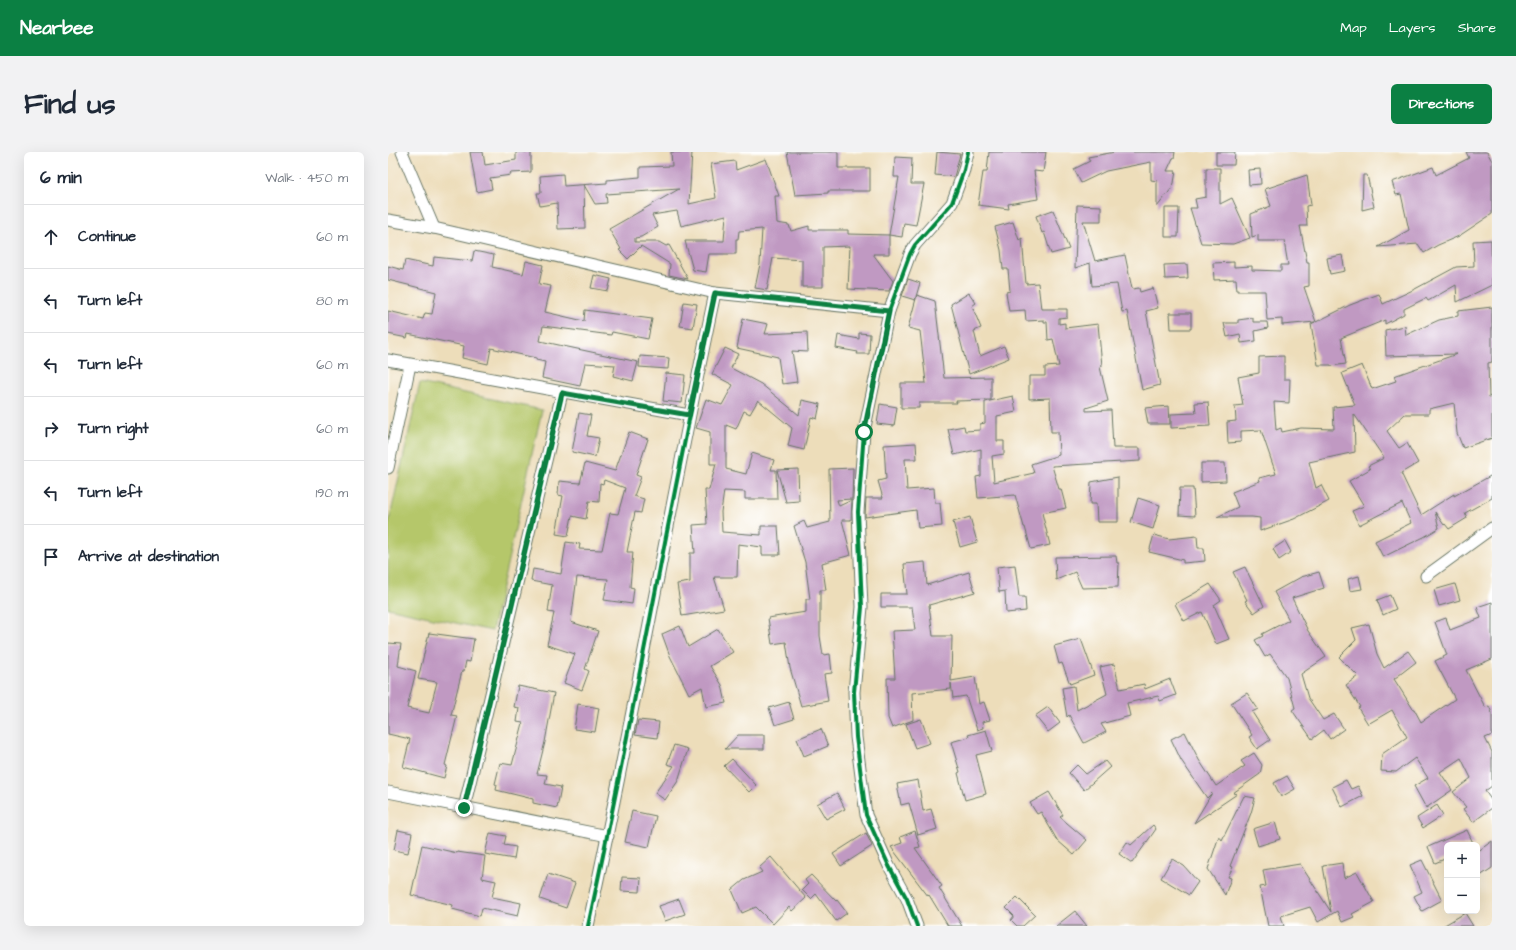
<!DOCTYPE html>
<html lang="en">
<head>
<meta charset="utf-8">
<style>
	:root { --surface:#fff; --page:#f2f2f3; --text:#1f2937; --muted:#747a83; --line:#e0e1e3; --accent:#0b8043 }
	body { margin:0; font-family:"Architects Daughter",sans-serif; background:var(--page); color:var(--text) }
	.controls { position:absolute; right:12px; bottom:12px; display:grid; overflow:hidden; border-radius:6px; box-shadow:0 4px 16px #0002 }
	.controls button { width:36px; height:36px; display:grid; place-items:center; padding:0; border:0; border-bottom:1px solid var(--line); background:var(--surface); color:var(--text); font:20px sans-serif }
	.stop { position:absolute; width:12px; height:12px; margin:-9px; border:3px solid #0b8043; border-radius:50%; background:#fff }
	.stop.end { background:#0b8043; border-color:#fff; box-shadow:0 1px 4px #0008 }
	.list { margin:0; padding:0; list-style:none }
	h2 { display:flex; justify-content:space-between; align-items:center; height:52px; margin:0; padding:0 16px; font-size:17px }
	h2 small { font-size:13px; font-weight:400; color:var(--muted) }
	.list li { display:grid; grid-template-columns:26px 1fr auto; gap:12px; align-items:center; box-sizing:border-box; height:64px; padding:0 16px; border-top:1px solid var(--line) }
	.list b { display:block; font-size:15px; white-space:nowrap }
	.list em { font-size:13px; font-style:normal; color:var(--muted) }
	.icon { flex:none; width:22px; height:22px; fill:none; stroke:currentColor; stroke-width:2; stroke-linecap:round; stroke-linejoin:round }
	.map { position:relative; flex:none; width:1104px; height:774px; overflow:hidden; border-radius:6px }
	header { display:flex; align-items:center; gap:24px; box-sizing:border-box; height:56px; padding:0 20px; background:var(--accent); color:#fff }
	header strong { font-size:19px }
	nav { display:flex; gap:22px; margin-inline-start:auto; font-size:14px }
	.intro { display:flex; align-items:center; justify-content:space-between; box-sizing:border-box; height:96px; padding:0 24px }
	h1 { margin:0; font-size:28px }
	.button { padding:10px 18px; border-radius:6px; background:var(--accent); color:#fff; font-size:14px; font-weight:700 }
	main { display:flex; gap:24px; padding:0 24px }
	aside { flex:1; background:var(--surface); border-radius:6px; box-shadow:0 4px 16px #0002 }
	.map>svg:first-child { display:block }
	.green { fill:#b5c76a; stroke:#6a824f }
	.building { fill:#c099c2 }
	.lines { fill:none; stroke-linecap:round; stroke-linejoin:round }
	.minor-casing { stroke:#677563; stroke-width:13 }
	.minor { stroke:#fff; stroke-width:11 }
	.cycleway-casing { stroke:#fff; stroke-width:6 }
	.cycleway { stroke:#00873e; stroke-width:4 }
	.route { stroke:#0b8043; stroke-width:5 }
</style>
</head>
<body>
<header>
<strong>Nearbee</strong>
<nav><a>Map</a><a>Layers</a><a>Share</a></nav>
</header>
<div class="intro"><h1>Find us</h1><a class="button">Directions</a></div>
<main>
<aside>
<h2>6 min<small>Walk · 450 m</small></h2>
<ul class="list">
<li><svg class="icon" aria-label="ahead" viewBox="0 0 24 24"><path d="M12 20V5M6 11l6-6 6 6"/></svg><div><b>Continue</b></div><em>60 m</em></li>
<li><svg class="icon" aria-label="left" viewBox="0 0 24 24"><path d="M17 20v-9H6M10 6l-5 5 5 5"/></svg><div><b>Turn left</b></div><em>80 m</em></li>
<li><svg class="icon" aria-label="left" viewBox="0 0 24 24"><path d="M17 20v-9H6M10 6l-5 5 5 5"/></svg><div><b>Turn left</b></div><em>60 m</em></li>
<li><svg class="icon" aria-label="right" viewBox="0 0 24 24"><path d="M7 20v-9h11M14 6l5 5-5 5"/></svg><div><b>Turn right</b></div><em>60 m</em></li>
<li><svg class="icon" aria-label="left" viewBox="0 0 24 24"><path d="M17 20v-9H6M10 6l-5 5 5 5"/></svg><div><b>Turn left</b></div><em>190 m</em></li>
<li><svg class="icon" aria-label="arrive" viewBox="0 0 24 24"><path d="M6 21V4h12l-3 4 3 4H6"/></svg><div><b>Arrive at destination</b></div></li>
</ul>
</aside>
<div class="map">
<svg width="1104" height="774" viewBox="0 0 1104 774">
	<rect width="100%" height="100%" fill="#fff"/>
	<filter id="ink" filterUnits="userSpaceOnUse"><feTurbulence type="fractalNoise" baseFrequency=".025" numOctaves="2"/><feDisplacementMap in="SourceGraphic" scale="8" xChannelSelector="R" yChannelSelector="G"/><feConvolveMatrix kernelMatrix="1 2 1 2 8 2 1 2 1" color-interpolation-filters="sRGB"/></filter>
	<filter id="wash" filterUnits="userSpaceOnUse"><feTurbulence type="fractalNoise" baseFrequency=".012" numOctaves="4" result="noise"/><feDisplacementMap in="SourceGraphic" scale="16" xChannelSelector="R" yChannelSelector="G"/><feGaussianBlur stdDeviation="0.9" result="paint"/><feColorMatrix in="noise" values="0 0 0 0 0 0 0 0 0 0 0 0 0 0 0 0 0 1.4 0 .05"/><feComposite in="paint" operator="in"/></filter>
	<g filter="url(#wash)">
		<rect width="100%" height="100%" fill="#edddba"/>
		<!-- green -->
		<polygon class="green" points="32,231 154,258 104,479 0,456 0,374"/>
		<g id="blocks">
			<!-- building -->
			<g class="building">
				<polygon points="82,0 95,0 97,13 128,8 128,0 143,0 143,20 122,21 123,23 102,26 104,37 89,40"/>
				<polygon points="283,0 304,0 301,52 328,46 323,12 347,9 348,18 378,7 391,44 387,44 389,71 401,73 403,79 421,74 421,78 460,78 460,82 501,83 501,102 485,102 505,129 501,139 460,137 462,94 435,95 435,135 414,135 414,108 385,106 379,138 367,136 372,112 374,77 351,79 350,87 348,87 348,102 321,102 318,120 305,118 297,89 336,89 338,63 293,74 289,59 264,63 270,75 253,85 247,86 247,90 271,90 278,94 281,93 300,127 281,123 282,112 253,94 240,107 231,98 233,97 221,77 291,37 218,42 219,51 207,52 196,33 197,76 170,77 169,51 152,54 149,41 153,41 152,24 175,22 176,34 219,31 219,28 252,25 252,15 284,14"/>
				<polygon points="399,0 450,0 450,16 482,16 482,39 440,39 440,41 407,43"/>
				<polygon points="549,0 572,2 566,25 547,23"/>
				<polygon points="601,0 658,0 655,20 646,19 650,47 620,52 621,57 590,53 595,20 599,20"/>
				<polygon points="727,0 787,0 786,6 785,6 779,19 788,19 786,31 784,36 769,55 769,29 763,28 763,10 718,19 693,31 686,17 702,9 700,5"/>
				<polygon points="828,0 847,0 846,13 828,13"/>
				<polygon points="1078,0 1099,0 1104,9 1104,62 1071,84 1050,93 1036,101 1030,92 990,95 1021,78 1013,42 1008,43 1004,30 1045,15 1048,23 1081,6"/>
				<polygon points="507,5 524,6 523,32 536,32 528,73 516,71 514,85 501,83 511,25 506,25"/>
				<polygon points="818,16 832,16 832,52 844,46 862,86 845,92 813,91 802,56 809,56 807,47 818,45"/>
				<polygon points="872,17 873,32 861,33 860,18"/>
				<polygon points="919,23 923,53 918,54 919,74 912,74 919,110 921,110 921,134 916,135 928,170 962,153 991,142 995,152 1027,137 1068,115 1086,114 1085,89 1103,88 1104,133 1069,150 1068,133 1040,149 1038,146 1016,157 1016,162 997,172 997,168 953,186 958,212 943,214 943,213 930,213 923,172 927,170 894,173 894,167 879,168 877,139 849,139 848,127 826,128 825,111 846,110 846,115 864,114 864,118 893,119 893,113 900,113 896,89 870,89 870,83 864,85 863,62 883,54 877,37"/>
				<polygon points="975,23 979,23 986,55 974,58"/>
				<polygon points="689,53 713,54 713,69 695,69 707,109 737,103 744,137 751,136 752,140 765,136 770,156 758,159 772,233 754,238 739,159 734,160 729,132 704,134 702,111 687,116"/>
				<polygon points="777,56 791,56 790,85 777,85"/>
				<polygon points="665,58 681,97 663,102 656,80 654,81 648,64"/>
				<polygon points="625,70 631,88 634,86 638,132 650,131 653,157 679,157 679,165 671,166 671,172 677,171 677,176 710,172 714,214 712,215 720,249 698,256 698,259 723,258 725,296 752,296 752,309 664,314 671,337 673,337 678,356 654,361 662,393 643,397 637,375 636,375 627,343 590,346 588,325 593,324 593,297 566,303 560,277 576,274 577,279 592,278 592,272 597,271 597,250 625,244 628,260 609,264 609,289 616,289 616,302 604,304 606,330 646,321 643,312 671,303 670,280 663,280 662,246 641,247 641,224 657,224 657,215 671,214 665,187 660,188 659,170 656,170 656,168 638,169 637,158 621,159 618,140 622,139 620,117 615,117 613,98 607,75"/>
				<polygon points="86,99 106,103 104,115 135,122 138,109 155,113 151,132 163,134 157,160 196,169 197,158 264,167 260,187 224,180 223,183 155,174 152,189 250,210 245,229 225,224 227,213 197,211 192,234 154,226 157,210 148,208 148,206 103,196 100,212 74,206 76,194 20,182 19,186 0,182 0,159 35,167 37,161 44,162 48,140 0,128 0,114 15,118 17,108 45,114 46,105 84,109"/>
				<polygon points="954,103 957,119 942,122 939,106"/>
				<polygon points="799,112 800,126 777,127 776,113"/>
				<polygon points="206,123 223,127 220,139 203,136"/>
				<polygon points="520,127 532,131 527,148 514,144"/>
				<polygon points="581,141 588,151 584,154 593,176 586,179 592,204 616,194 621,206 581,222 563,152"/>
				<polygon points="529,143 547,149 556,226 603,225 603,248 568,249 569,251 531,251 531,256 513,256 513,231 538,231 532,179 520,176"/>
				<polygon points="296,150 309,152 305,176 292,174"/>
				<polygon points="1104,155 1104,210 1100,211 1101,245 1104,244 1104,286 1075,296 1069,281 1066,251 1041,257 1041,262 1017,262 999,279 1011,296 1019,291 1030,311 1013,321 1033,363 1066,342 1066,344 1104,323 1104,346 1077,361 1079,366 1061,377 1057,372 1056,373 1047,360 1051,376 1036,385 995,405 987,389 1023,371 1014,351 971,373 964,359 976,354 961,329 982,317 980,314 996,306 966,262 967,300 921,310 928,336 933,333 941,349 906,367 872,379 872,366 864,365 829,365 850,355 844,340 872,329 871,326 888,322 873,278 853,279 853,290 840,291 839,270 848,269 847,254 855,253 850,225 871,221 871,205 896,204 896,227 902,227 901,251 886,250 888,278 893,276 894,280 913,276 946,277 945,255 967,253 954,221 974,213 984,237 1008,229 1006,224 1069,202 998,204 997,178 1017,174 1018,183 1051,168 1070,164 1070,159"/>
				<polygon points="782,161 803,161 803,177 783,177"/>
				<polygon points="865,166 865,170 879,170 880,176 867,179 868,189 853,191 852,182 839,185 836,171 850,171 850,168"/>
				<polygon points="355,167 380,172 377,182 419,180 420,200 404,199 409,230 394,232 390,205 349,196"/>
				<polygon points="471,181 482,182 481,202 469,202 470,200 448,196 450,183 471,187"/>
				<polygon points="337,196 350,202 343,216 373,232 411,263 414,248 432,252 429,267 423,265 416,298 400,294 404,276 370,248 362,262 356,259 348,277 338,273 338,317 358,322 364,301 386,308 383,318 388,318 389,347 357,347 357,340 336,339 333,360 334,380 373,383 373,374 390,374 392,403 374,403 374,395 350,392 349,425 326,425 336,457 294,464 289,432 302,430 302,401 307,401 305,373 319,372 317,338 321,338 328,312 322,312 322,280 308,276 318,247 334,253 345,233 324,222"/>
				<polygon points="252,204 281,206 280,217 251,215"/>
				<polygon points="278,221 297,223 294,251 275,249"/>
				<polygon points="820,250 822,274 783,276 783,262 808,261 807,251"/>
				<polygon points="492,252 509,255 506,274 489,272"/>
				<polygon points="781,254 782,272 760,272 757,256"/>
				<polygon points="191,261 203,263 199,284 211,286 207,305 184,300"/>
				<polygon points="241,280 260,287 248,323 253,325 246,344 256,347 253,361 247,360 239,400 245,400 242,435 246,436 244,452 216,448 220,427 189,425 183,470 210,479 197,517 201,519 194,538 176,531 187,502 159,493 166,461 160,460 164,433 143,429 145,417 173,422 178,390 192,392 191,397 214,398 222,361 230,362 237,336 216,328 215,332 212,331 211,350 201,349 198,367 184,364 180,384 168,382 175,344 170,343 171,329 192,331 197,311 227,319"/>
				<polygon points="528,291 529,307 517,307 519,338 546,336 547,351 552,351 554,374 530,376 528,358 477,365 478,346 495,346 490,329 498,327 496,293"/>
				<polygon points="813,311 837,311 838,329 813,330"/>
				<polygon points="465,316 464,347 449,348 451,354 464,348 463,368 454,368 463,403 434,411 438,438 432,438 432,484 435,503 442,502 444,521 436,522 440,549 413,554 402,516 398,490 384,492 380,466 418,460 418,447 422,447 417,410 406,374 416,369 419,376 442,370 441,317"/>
				<polygon points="410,317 411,349 398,350 389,318"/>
				<polygon points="730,325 730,370 709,370 708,352 702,352 703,330"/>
				<polygon points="792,336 805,336 807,364 791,363"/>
				<polygon points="750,346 772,353 765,377 743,370"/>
				<polygon points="582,365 589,390 572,395 565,370"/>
				<polygon points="766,383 781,387 809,384 810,396 816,396 817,409 795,411 795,408 761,400"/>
				<polygon points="897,389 903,400 891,408 885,397"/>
				<polygon points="728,404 729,411 731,411 730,435 694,436 687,420 668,428 667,405"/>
				<polygon points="537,410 539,433 581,420 587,440 541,453 545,484 564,484 563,529 587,525 591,552 596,550 602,568 594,570 595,576 589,578 578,544 565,546 563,531 563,537 524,541 525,568 504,576 500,566 499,526 507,526 504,479 527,478 524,455 493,455 493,442 519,442 516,412"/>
				<polygon points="627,413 631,445 637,445 638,459 618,461 617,439 611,440 609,415"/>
				<polygon points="857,415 876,454 866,461 857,449 859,448 845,420"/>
				<polygon points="931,420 936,436 904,446 920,479 938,505 913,522 920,546 935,568 946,562 956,577 942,587 936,578 924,587 904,558 907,556 899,526 882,502 877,505 867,488 875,484 874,482 901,468 886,440 913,425"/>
				<polygon points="971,424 974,437 962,439 960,427"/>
				<polygon points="822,432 833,448 826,453 841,487 828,492 814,460 796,469 787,452 807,441"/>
				<polygon points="1067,432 1072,448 1051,454 1046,438"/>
				<polygon points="1002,443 1008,457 995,463 989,448"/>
				<polygon points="1104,450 1104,507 1078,518 1097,555 1101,554 1104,561 1104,583 1097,586 1104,600 1104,634 1097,639 1104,649 1104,656 1085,670 1075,657 1078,655 1065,640 1083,626 1073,606 1052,620 1064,638 1038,656 1026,634 1040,626 1027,606 1008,620 993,619 994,602 1019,585 1004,558 980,572 970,556 972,555 958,533 970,524 951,505 968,488 964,476 981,472 989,502 996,516 1020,499 1028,510 1006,527 1025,557 1026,557 1033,570 1067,547 1047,509 1059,503 1047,470 1058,466 1062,478 1093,466 1089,455"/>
				<polygon points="292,474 300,495 330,477 345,500 322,514 334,533 338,551 318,555 314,535 301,542 282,504 274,482"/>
				<polygon points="41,481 86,487 82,510 78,509 76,519 74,519 63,563 69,564 57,613 59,614 56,626 15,615 22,587 0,582 0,491 13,492 10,514 28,519 19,556 41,561 49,530 30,527"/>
				<polygon points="693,487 706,523 682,532 674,511 671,512 666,494"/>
				<polygon points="726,512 732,537 756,532 757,537 782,527 788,543 772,549 770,544 739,551 742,564 713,572 718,580 696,591 681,563 679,565 674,536 686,534 689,558 719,542 712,515"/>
				<polygon points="130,534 166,541 157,590 149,622 159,623 157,632 173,635 169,656 145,651 145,647 108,638 109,633 107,632 112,611 124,613 135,571 129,570 131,556 126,555"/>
				<polygon points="859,541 870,557 864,560 882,588 869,597 861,585 864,583 843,551"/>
				<polygon points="401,550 406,567 387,573 381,556"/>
				<polygon points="190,552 211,556 207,580 186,577"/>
				<polygon points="660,555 672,571 660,580 647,564"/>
				<polygon points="533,567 542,591 527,596 518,572"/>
				<polygon points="250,568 271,570 269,586 247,583"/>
				<polygon points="433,577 440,594 416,604 409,587"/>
				<polygon points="598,578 604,599 588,603 598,642 577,648 570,621 572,620 563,590 581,585 580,583"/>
				<polygon points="797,580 811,608 828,634 857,614 853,609 866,601 874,613 872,622 845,641 849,642 806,671 824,641 819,646 793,608 783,587"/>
				<polygon points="350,583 376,583 376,597 337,597"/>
				<polygon points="286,593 300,597 290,629 277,648 267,641 286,614 279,612"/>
				<polygon points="344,607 368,633 361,640 336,614"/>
				<polygon points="717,609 722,615 696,638 681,621 689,613 698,622"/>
				<polygon points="899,624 907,637 893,645 886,631"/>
				<polygon points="530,628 535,659 543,657 549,677 530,683 521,651 513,653 509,632"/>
				<polygon points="958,628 963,637 970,634 975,644 954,655 944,635"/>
				<polygon points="661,640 675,663 672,665 699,688 686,703 669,688 653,660 649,662 642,651"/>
				<polygon points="449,641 457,657 438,667 429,652"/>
				<polygon points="856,644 867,646 863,661 842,714 845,715 840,725 843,726 837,743 820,717 831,684 834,688"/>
				<polygon points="1049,653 1055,663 1035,676 1029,666"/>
				<polygon points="244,659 268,664 261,695 237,690"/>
				<polygon points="887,670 892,687 870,694 865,677"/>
				<polygon points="765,673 768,677 744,711 731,702 739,690 743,693"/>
				<polygon points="10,678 24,681 20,701 6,698"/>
				<polygon points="1079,678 1086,693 1059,693 1059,706 1047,711 1040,695"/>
				<polygon points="527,679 532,695 527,696 554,734 551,736 574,774 560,774 541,743 540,744 503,695 514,691 512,685"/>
				<polygon points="102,681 118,684 116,693 128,695 126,707 97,702"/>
				<polygon points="478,681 484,694 453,714 445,702"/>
				<polygon points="1104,689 1104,716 1089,726 1089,700"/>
				<polygon points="34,693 69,701 69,700 97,704 94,726 108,729 104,745 133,751 130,764 94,756 92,764 64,757 65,753 23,743"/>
				<polygon points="383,705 418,746 404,759 401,755 385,772 368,755 354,761 344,738 356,728 374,720 371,716"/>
				<polygon points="784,707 796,714 810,730 801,743 773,726"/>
				<polygon points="1034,708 1054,748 1034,759 1026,744 1034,740 1022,713"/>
				<polygon points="954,711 956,726 969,720 986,750 964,762 966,765 954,770 949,759 930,770 922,755 893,764 896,774 880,774 872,735 878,734 875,718 912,712 943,760 935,714"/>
				<polygon points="160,722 187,731 178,756 152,747"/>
				<polygon points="423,723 448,749 449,748 459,761 448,769 428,742 423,747 414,738 420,732 417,728"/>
				<polygon points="234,725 253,726 252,740 233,739"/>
				<polygon points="629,745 647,763 635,774 629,774 623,768 626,764 618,756"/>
				<polygon points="291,747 297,762 277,769 271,754"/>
				<polygon points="687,759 699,774 668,774"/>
				<polygon points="1077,761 1085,774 1055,774"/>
			</g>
		</g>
	</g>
	<g filter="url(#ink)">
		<use href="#blocks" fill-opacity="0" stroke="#677563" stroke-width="1"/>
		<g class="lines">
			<!-- minor casing -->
			<g class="minor-casing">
				<g id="minor">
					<polyline points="14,0 46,76"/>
					<polyline points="0,68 46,76 327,141 501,159"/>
					<polyline points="0,208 301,263"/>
					<polyline points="0,316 22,213"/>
					<polyline points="1038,424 1104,376"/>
					<polyline points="0,640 220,684"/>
					<polyline points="76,656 174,241"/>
					<path d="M 200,774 C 246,564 282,352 327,141"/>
					<polyline points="529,774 519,747 501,714 478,663 468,585 466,540 474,455 470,360 476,280 501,159 522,102 527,93 564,51 576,18 580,0"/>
				</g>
			</g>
			<!-- minor -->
			<use href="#minor" class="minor"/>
			<!-- cycleway casing -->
			<g class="cycleway-casing">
				<g id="cycleway">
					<polyline points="76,656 174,241"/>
					<path d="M 200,774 C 246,564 282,352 327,141"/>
					<polyline points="529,774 519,747 501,714 478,663 468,585 466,540 474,455 470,360 476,280 501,159 522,102 527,93 564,51 576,18 580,0"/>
				</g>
			</g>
			<!-- cycleway -->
			<use href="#cycleway" class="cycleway"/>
		</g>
	</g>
	<g class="lines" filter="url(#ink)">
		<!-- route -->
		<polyline class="route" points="76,656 174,241 301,263 327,141 501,159 476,280"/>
	</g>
</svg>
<div class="controls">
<button>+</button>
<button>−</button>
</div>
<div class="stop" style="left:476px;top:280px"></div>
<div class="stop end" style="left:76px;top:656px"></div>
</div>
</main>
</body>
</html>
